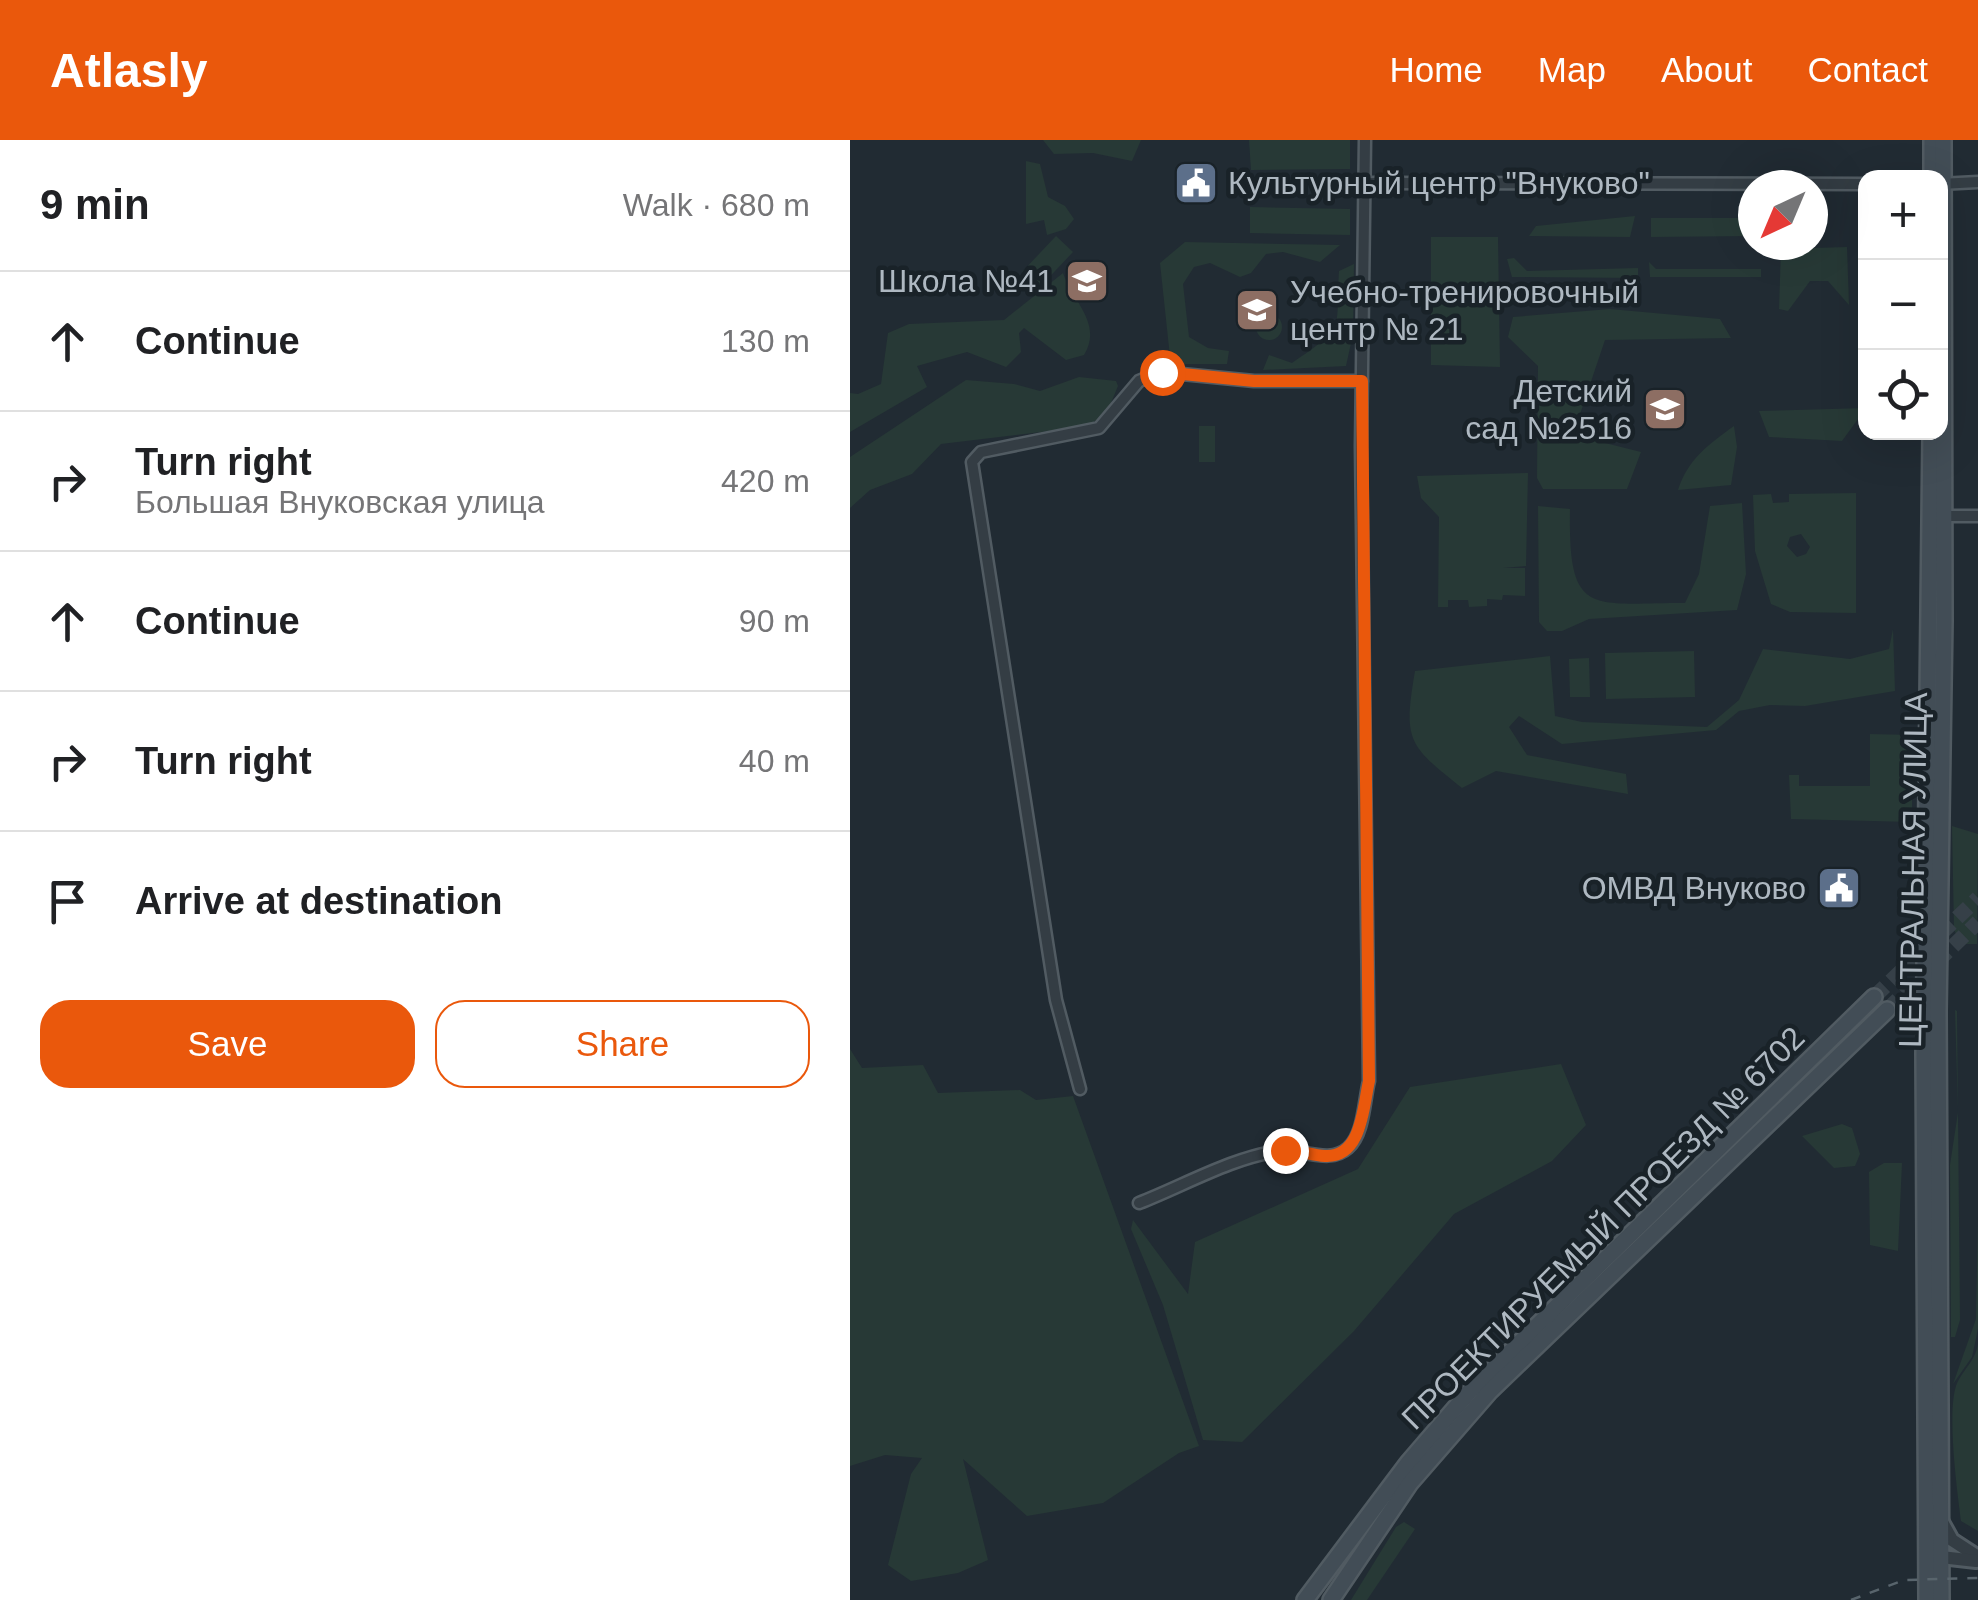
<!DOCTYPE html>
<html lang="en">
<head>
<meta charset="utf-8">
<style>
	:root { --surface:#fff; --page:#f2f2f2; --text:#202124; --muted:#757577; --line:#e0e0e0; --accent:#ea580c }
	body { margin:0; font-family:Arial,sans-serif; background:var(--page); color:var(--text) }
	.controls { position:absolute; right:30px; top:30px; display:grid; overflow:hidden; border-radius:20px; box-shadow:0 10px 40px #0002 }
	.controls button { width:90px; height:90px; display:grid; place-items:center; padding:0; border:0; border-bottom:2px solid var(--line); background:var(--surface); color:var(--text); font:50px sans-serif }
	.compass { position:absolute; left:888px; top:30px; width:90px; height:90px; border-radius:50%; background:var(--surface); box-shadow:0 10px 40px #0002; rotate:224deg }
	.stop { position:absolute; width:30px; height:30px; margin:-22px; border:8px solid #ea580c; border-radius:50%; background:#fff }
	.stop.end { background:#ea580c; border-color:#fff; box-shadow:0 2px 10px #0008 }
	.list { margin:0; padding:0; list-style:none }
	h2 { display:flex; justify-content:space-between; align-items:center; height:130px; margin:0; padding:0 40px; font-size:42px }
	h2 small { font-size:32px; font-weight:400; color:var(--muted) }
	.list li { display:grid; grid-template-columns:65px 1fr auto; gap:30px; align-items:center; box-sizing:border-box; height:140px; padding:0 40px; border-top:2px solid var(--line) }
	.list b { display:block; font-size:38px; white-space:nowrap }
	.list p { margin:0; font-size:32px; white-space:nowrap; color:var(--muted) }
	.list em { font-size:32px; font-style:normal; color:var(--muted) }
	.actions { display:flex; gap:20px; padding:30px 40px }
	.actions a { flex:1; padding:22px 0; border:2px solid var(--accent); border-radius:30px; text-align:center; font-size:35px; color:var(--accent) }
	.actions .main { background:var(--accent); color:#fff }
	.icon { flex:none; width:55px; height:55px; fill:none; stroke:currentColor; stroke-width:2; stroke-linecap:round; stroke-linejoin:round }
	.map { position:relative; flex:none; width:1128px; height:1460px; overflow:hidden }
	header { display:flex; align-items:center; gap:60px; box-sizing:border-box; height:140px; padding:0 50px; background:var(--accent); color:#fff }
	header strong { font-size:48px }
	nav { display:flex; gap:55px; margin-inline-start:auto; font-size:35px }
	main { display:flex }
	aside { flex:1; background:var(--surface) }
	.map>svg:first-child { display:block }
	.green { fill:#273936; fill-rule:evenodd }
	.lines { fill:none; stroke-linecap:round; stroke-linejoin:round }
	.secondary-tunnel { stroke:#364048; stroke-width:15; stroke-dasharray:15 8; stroke-linecap:butt }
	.minor-casing { stroke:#515b62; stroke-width:15 }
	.tertiary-casing { stroke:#515b62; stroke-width:18 }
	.secondary-casing { stroke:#515b62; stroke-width:20 }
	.minor { stroke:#343d44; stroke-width:10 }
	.tertiary { stroke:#343d44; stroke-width:12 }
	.secondary { stroke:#424d56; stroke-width:15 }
	.rail { stroke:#58646c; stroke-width:2.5; stroke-dasharray:10 10; stroke-linecap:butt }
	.route { stroke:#ea580c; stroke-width:12 }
	.labels { text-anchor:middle; stroke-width:9; stroke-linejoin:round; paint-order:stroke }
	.poi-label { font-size:32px; fill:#aeb8c1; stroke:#192228; text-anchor:end }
	.street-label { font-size:32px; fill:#aeb8c1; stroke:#192228 }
</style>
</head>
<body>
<header>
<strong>Atlasly</strong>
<nav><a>Home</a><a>Map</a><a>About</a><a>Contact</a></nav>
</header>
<main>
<aside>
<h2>9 min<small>Walk · 680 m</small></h2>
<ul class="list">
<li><svg class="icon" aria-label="ahead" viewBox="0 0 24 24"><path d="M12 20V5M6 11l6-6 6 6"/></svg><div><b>Continue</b></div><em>130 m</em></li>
<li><svg class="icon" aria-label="right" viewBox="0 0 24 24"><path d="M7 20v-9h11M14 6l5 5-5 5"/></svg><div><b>Turn right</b><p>Большая Внуковская улица</p></div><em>420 m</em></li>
<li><svg class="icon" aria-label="ahead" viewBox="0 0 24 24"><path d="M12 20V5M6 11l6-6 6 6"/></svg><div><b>Continue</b></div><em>90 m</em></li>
<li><svg class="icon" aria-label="right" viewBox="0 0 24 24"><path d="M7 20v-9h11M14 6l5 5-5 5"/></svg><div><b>Turn right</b></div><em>40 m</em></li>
<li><svg class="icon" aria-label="arrive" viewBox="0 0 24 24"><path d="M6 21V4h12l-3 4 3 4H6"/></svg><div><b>Arrive at destination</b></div></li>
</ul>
<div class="actions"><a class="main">Save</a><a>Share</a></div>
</aside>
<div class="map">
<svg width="1128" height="1460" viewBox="0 0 1128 1460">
	<rect width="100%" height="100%" fill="#212b33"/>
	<!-- green -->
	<g class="green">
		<polygon points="193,0 291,0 282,21 243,13 204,14"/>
		<polygon points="399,0 500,0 500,29 401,30"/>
		<polygon points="176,21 190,24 198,57 215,66 224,79 216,89 197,95 194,80 176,84"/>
		<polygon points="400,67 500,69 500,95 400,93"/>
		<polygon points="785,76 780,97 679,96 686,86"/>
		<polygon points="801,78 903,78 903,96 801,97"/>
		<polygon points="206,96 223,112 189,148 172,132"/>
		<polygon points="581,97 648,97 650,227 581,225"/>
		<polygon points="335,102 490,105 470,122 433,112 416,114 401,133 390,137 360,123 344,127 333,144 339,197 358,208 379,211 377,224 326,224 320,217 310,123"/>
		<polygon points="997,107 999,165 978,141 960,141 938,171 929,169 931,109"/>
		<polygon points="664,118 677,131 788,128 788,138 662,137 657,119"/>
		<polygon points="799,122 806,129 911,129 911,137 800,137"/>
		<path d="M 504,124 L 503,194 L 496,226 L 413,230 L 419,215 L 442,223 C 498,185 485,191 489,131 Z"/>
		<path d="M 213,133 C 223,162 253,184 234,215 L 216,220 L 174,188 L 169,193 L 171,212 L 156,227 L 117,212 L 67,226 L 77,247 L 0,292 L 0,253 L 8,254 L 31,244 L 38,193 L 59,184 L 154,180 Z"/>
		<polygon points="760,169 870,179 881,198 755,200 723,295 791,312 777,349 693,349 687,338 688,226 658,197 663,177"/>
		<circle cx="419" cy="187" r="13"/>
		<polygon points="229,237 266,241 268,246 256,275 234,287 91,304 62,334 20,350 0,368 0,317 116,240 164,244 190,251"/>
		<polygon points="1016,268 992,301 919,297 909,271"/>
		<rect x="349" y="286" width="16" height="36"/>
		<path d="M 884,286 L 887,307 L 881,345 L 828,350 C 837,320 859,304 884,286 Z"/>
		<polygon points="678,333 676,426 653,428 675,428 675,456 653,455 652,460 637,459 637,466 619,467 618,460 598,460 598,467 588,467 589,377 571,358 567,336"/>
		<path d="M 1006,353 L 1006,473 L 940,472 L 921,464 L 905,411 L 903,355 L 921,354 L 923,363 L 939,362 L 939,354 ZM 951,394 L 960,407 L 956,414 L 947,417 L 937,406 L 940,397 Z"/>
		<path d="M 892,363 L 896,434 L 887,470 L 739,479 L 712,491 L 697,491 L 689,482 L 688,366 L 720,369 C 718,478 740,463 835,463 L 849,434 L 860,366 Z"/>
		<path d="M 1043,489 L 1045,551 L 955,566 L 920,565 L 889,571 L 866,590 L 712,604 L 669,576 L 659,587 L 677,615 L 776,634 L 778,654 L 646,631 L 612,648 C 558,605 553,601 565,531 L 700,516 L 705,576 L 732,582 L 857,587 L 889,560 L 913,509 L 1000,519 L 1039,509 Z"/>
		<polygon points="844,511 845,557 756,559 755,513"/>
		<polygon points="739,518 740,557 720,557 719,519"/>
		<polygon points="1020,594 1062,595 1062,682 941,679 939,635 949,635 949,646 1020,646"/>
		<polygon points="1102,686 1128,694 1127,804 1112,804 1104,790"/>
		<polygon points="1105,870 1107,871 1110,1180 1105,1197 1101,1197 1100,1025 1108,972"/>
		<polygon points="0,909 12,928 73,925 88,953 170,950 186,960 223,956 349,1306 329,1313 253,1363 177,1376 113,1319 138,1420 108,1433 61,1441 38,1425 61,1334 72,1318 35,1315 0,1326"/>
		<polygon points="711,924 736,985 702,1021 604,1074 504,1191 392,1302 353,1300 313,1165 281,1089 283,1080 338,1154 345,1102 508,1029 560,947"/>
		<polygon points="992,984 1002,988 1010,1014 1005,1026 984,1028 952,996"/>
		<polygon points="1034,1023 1052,1023 1048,1111 1020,1105 1019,1032"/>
		<polygon points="1128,1077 1128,1189 1122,1217 1103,1244 1126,1179"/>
		<path d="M 1128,1204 L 1128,1391 L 1111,1381 C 1107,1350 1097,1274 1106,1246 C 1112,1230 1125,1222 1128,1204 Z"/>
		<polygon points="554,1382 565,1389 517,1460 501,1460 546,1387"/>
	</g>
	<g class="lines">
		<!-- secondary-tunnel -->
		<g class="secondary-tunnel">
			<polyline points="1024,857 1128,758"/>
			<polyline points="1037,870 1128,782"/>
		</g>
		<!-- minor casing -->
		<g class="minor-casing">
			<g id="minor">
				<polyline points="514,43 1016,44"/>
				<polyline points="1090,44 1128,42"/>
				<polyline points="1089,376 1128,376"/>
				<polyline points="230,949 206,860 122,322 131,312 249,288 289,241 311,232 404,241 512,241"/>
				<path d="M 289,1063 C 333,1046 383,1017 429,1011 C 452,1008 479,1025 498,1008 C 514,994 514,961 519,941 L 511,306 L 515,0"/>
			</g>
		</g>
		<!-- tertiary casing -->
		<g class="tertiary-casing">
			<g id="tertiary">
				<polyline points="1092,1382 1102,1400 1128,1417"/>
				<polyline points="1082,1416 1126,1421"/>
			</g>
		</g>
		<!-- secondary casing -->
		<g class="secondary-casing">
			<g id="secondary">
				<polyline points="1082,0 1082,38"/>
				<polyline points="455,1460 558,1323 620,1251 1024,857"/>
				<polyline points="481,1460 560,1343 640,1251 1037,870"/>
				<polyline points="1077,1460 1074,914 1081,292"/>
				<polyline points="1091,1460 1088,872 1094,481 1093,0"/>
			</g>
		</g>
		<!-- minor -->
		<use href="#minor" class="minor"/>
		<!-- tertiary -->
		<use href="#tertiary" class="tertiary"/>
		<!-- secondary -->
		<use href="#secondary" class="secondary"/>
		<!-- rail -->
		<polyline class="rail" points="1001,1460 1054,1440 1128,1438"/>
	</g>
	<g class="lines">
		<!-- route -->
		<path class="route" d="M 312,232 L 404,241 L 512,241 L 519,941 C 513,967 512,1018 475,1016 C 461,1015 449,1010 435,1010"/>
	</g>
	<!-- icons -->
	<defs>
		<g id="civic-square" transform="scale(2.25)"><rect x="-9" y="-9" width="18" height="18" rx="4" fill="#5c6f8a" stroke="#192228"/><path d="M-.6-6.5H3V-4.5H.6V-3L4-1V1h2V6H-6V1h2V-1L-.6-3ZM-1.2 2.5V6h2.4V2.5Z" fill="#fff"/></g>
		<g id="school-square" transform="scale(2.25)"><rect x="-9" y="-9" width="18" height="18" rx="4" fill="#8d6e63" stroke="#192228"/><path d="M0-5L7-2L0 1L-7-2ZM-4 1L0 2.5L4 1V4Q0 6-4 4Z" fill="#fff"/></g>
		<g id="university-square" transform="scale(2.25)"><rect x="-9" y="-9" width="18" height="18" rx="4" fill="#8d6e63" stroke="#192228"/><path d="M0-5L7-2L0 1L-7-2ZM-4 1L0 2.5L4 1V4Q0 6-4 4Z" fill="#fff"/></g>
	</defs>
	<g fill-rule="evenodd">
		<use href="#civic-square" x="346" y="43"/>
		<use href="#school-square" x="237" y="141"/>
		<use href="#university-square" x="407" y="170"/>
		<use href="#school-square" x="815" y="269"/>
		<use href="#civic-square" x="989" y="748"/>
	</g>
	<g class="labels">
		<!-- poi labels -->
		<g class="poi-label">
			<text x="378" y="54" text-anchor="start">Культурный центр "Внуково"</text>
			<text x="204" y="152">Школа №41</text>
			<text x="440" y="163" text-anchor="start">Учебно-тренировочный<tspan x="440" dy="37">центр № 21</tspan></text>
			<text x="782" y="262">Детский<tspan x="782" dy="37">сад №2516</tspan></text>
			<text x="956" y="759">ОМВД Внуково</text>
		</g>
		<!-- street labels -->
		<g class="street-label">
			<text transform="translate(1063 730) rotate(-89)" y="11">ЦЕНТРАЛЬНАЯ УЛИЦА</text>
			<text transform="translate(753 1088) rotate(-45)" y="11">ПРОЕКТИРУЕМЫЙ ПРОЕЗД № 6702</text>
		</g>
	</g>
</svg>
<div class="controls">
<button>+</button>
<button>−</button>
<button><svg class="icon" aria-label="locate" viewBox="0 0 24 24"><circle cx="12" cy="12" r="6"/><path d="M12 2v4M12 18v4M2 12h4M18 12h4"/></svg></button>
</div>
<svg class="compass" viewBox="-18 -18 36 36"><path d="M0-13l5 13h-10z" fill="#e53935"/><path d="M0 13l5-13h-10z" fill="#757577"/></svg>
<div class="stop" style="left:312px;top:232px"></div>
<div class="stop end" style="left:435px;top:1010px"></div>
</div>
</main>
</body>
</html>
